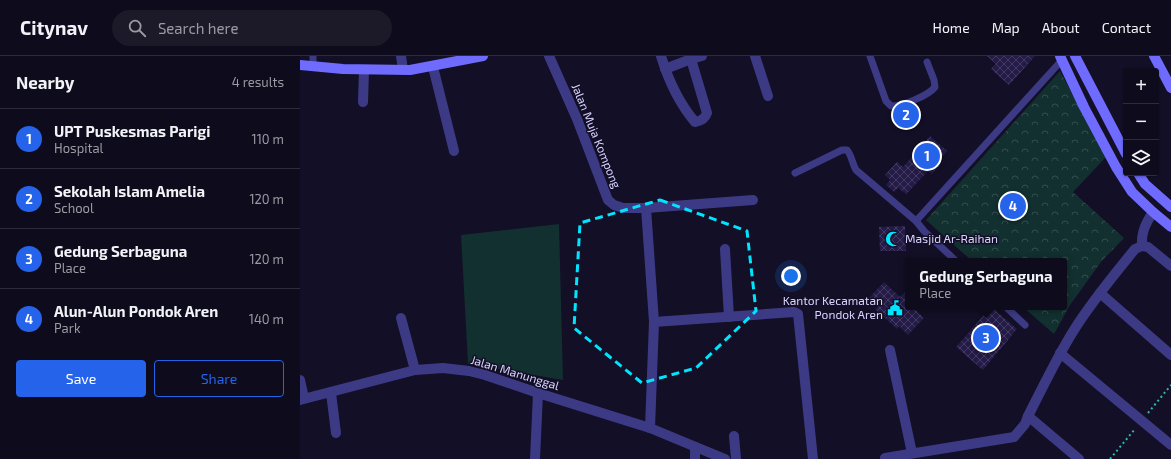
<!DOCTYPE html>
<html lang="en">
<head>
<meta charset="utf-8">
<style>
	:root { --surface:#0e0b1c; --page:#1c1929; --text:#f1f3f6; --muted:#9b9ba3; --line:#2e2b3b; --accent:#2563eb }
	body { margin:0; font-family:"Exo 2",sans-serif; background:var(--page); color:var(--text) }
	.controls { position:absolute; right:12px; top:12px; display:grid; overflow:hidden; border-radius:4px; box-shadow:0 1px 3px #0004 }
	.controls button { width:36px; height:36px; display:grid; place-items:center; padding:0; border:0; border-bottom:1px solid var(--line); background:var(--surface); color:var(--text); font:20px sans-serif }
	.you { position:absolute; left:491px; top:220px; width:14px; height:14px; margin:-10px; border:3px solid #fff; border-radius:50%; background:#1a73e8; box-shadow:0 0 0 6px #1a73e833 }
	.badge { display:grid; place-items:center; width:26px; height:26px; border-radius:50%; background:var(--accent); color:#fff; font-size:13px; font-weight:700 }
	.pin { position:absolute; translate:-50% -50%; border:2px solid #fff; box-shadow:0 1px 4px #0006 }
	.popup { position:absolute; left:605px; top:202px; width:162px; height:52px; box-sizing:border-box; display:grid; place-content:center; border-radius:4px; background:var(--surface); filter:drop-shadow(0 1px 3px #0005); font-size:13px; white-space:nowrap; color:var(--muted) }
	.popup b { font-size:15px; color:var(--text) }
	.popup::after { content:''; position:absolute; left:50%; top:100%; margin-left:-8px; border:8px solid transparent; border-top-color:var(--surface) }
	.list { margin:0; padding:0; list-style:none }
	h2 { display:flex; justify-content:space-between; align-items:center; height:52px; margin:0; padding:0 16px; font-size:17px }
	h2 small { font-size:13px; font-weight:400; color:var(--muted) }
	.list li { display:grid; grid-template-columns:26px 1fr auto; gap:12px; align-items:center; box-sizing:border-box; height:60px; padding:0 16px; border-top:1px solid var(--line) }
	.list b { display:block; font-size:15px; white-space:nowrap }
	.list p { margin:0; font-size:13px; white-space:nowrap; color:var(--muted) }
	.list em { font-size:13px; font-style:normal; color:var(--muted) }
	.actions { display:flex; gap:8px; padding:12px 16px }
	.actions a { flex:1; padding:9px 0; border:1px solid var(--accent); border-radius:4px; text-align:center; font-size:14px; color:var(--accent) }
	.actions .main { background:var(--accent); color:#fff }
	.icon { flex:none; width:22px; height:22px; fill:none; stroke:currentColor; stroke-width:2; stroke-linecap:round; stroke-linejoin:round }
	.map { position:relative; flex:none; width:871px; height:403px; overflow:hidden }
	header { display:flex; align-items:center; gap:24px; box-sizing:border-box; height:56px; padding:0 20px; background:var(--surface); border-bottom:1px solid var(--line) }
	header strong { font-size:19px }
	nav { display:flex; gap:22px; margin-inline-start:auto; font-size:14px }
	.search { width:280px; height:36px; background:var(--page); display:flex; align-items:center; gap:10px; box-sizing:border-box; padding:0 14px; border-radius:22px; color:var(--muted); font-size:15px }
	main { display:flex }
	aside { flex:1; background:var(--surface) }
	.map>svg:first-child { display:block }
	.grass { fill:#12302f }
	.park { fill:url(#park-crowns) }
	.building { fill:url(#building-cross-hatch) }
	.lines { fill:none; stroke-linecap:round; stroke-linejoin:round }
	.path { stroke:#2fb8b0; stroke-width:2; stroke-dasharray:2 3; stroke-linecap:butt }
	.lane { stroke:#3d3a85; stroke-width:7 }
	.street { stroke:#3d3a85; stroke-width:10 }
	.secondary { stroke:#6f6bff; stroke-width:10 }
	.marked { fill:none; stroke:#00e5ff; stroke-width:3; stroke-dasharray:8 5; stroke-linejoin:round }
	.labels { text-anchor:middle; stroke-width:3; stroke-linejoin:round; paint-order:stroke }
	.street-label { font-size:12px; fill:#d9d4ff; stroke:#130f26 }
	.poi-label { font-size:12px; fill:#d9d4ff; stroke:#130f26; text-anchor:start }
</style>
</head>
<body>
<header>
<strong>Citynav</strong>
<div class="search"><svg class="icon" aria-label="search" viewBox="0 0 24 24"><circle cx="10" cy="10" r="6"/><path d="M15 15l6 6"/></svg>Search here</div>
<nav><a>Home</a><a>Map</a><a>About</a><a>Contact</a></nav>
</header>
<main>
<aside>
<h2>Nearby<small>4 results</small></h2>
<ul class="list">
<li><span class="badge">1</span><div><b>UPT Puskesmas Parigi</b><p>Hospital</p></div><em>110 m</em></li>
<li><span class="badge">2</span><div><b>Sekolah Islam Amelia</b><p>School</p></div><em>120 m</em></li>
<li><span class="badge">3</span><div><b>Gedung Serbaguna</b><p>Place</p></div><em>120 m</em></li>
<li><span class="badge">4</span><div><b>Alun-Alun Pondok Aren</b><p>Park</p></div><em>140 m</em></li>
</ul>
<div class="actions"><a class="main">Save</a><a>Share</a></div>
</aside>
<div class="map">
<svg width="871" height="403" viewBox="0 0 871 403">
	<defs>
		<pattern id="park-crowns" width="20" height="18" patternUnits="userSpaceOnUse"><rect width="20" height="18" fill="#12302f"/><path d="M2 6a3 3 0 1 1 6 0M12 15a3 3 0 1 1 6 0" fill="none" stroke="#344d4e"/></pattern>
		<pattern id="building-cross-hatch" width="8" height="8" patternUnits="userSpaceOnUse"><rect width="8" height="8" fill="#241b47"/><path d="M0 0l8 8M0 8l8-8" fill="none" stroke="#433b63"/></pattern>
	</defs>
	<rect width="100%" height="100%" fill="#130f26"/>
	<!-- grass -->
	<polygon class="grass" points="259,168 263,324 168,308 161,179"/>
	<!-- park -->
	<polygon class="park" points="760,15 806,101 773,136 824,182 801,206 770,249 754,278 723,251 764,251 764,205 672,205 626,164"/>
	<!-- building -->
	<g class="building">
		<polygon points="687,0 735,0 709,29 691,13 696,8"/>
		<polygon points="630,80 647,95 638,105 641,108 632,118 628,115 606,138 598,132 594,136 586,129 590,124 585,119 597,106 603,111"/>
		<polygon points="605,170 606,195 580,195 579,171"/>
		<polygon points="584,226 600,241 608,233 608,251 612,251 624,262 608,279 599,270 597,273 575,253 578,251 569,242"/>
		<polygon points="691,251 717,273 683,314 656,291"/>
	</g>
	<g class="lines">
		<!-- path -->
		<g class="path">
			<polyline points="848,357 871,329"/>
			<polyline points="810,403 835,373"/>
		</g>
		<!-- lane -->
		<g class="lane">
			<polyline points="13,0 13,10"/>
			<path d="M 570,0 L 586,45 L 591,50 C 602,50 628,40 635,31 L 634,24 L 627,6"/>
			<path d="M 495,117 L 542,94 L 547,94 C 552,100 552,107 556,114 L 616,165 L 624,175 L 656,205"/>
			<polyline points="616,165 762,4"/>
			<polyline points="706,251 725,269"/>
		</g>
		<!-- street -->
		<g class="street">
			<polyline points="101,0 103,14"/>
			<polyline points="249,0 277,63 308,144 314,149 323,152 346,152 453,144"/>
			<path d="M 361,0 C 368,23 379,47 395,66 C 401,65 405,63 407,57 L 391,3"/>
			<polyline points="455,0 468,40"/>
			<polyline points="133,11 154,95"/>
			<polyline points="365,13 391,3 402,0"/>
			<polyline points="63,46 64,14"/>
			<polyline points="346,152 354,266 350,372"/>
			<path d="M 842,190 C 841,176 846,167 853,156"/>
			<polyline points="425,193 429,261"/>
			<polyline points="800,237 871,299"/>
			<polyline points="101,262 115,314"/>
			<polyline points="354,266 494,256 498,258 513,403"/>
			<polyline points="590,294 612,397"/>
			<polyline points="760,297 871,389"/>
			<polyline points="0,324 4,342"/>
			<polyline points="31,337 36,377"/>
			<polyline points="0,344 115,314 143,312 169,315 185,319 238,337 350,372 425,403"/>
			<polyline points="434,380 436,403"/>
			<polyline points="585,402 714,381 725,368 728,360"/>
			<polyline points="235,403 238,337"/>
			<polyline points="395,403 395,391"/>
			<path d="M 779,403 L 728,360 C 743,331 757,301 774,274 C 792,245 814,219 835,193 L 842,190 L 848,191 L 871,210"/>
		</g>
		<!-- secondary -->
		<g class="secondary">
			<polyline points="760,0 784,51 816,111 832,136 853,156 871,171"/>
			<polyline points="775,0 826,98"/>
			<polyline points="854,0 871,32"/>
			<polyline points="0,9 43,13 110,14 183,0"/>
			<polyline points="838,117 845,128 871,151"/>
		</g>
	</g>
	<!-- marked area -->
	<path class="marked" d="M 360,144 L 447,175 L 456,255 L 396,312 L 342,327 L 274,272 L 280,167 Z"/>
	<!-- icons -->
	<defs>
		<g id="mosque-bare" transform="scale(1.2)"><path d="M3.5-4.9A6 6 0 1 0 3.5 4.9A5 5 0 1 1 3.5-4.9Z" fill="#00e5ff" stroke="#130f26" stroke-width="2.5" paint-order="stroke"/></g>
		<g id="civic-bare" transform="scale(1.2)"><path d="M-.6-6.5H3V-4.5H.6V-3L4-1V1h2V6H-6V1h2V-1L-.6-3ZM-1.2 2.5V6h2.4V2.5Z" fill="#00e5ff" stroke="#130f26" stroke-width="2.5" paint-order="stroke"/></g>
	</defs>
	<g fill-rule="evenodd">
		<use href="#mosque-bare" x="593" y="183"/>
		<use href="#civic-bare" x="595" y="252"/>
	</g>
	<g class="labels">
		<!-- street labels -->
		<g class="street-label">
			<text transform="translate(296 80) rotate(68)" y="4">Jalan Muja Kompong</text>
			<text transform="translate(215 317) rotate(17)" y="4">Jalan Manunggal</text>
		</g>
		<!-- poi labels -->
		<g class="poi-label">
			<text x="605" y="187">Masjid Ar-Raihan</text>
			<text x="583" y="249" text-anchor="end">Kantor Kecamatan<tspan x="583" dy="14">Pondok Aren</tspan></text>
		</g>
	</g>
</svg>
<div class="controls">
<button>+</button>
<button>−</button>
<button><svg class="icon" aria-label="layers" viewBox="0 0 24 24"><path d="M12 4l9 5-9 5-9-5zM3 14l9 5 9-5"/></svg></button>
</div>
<div class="you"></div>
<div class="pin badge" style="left:627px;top:100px">1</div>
<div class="pin badge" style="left:606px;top:59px">2</div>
<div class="pin badge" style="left:686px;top:282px">3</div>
<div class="popup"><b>Gedung Serbaguna</b>Place</div>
<div class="pin badge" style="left:713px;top:150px">4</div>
</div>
</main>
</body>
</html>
